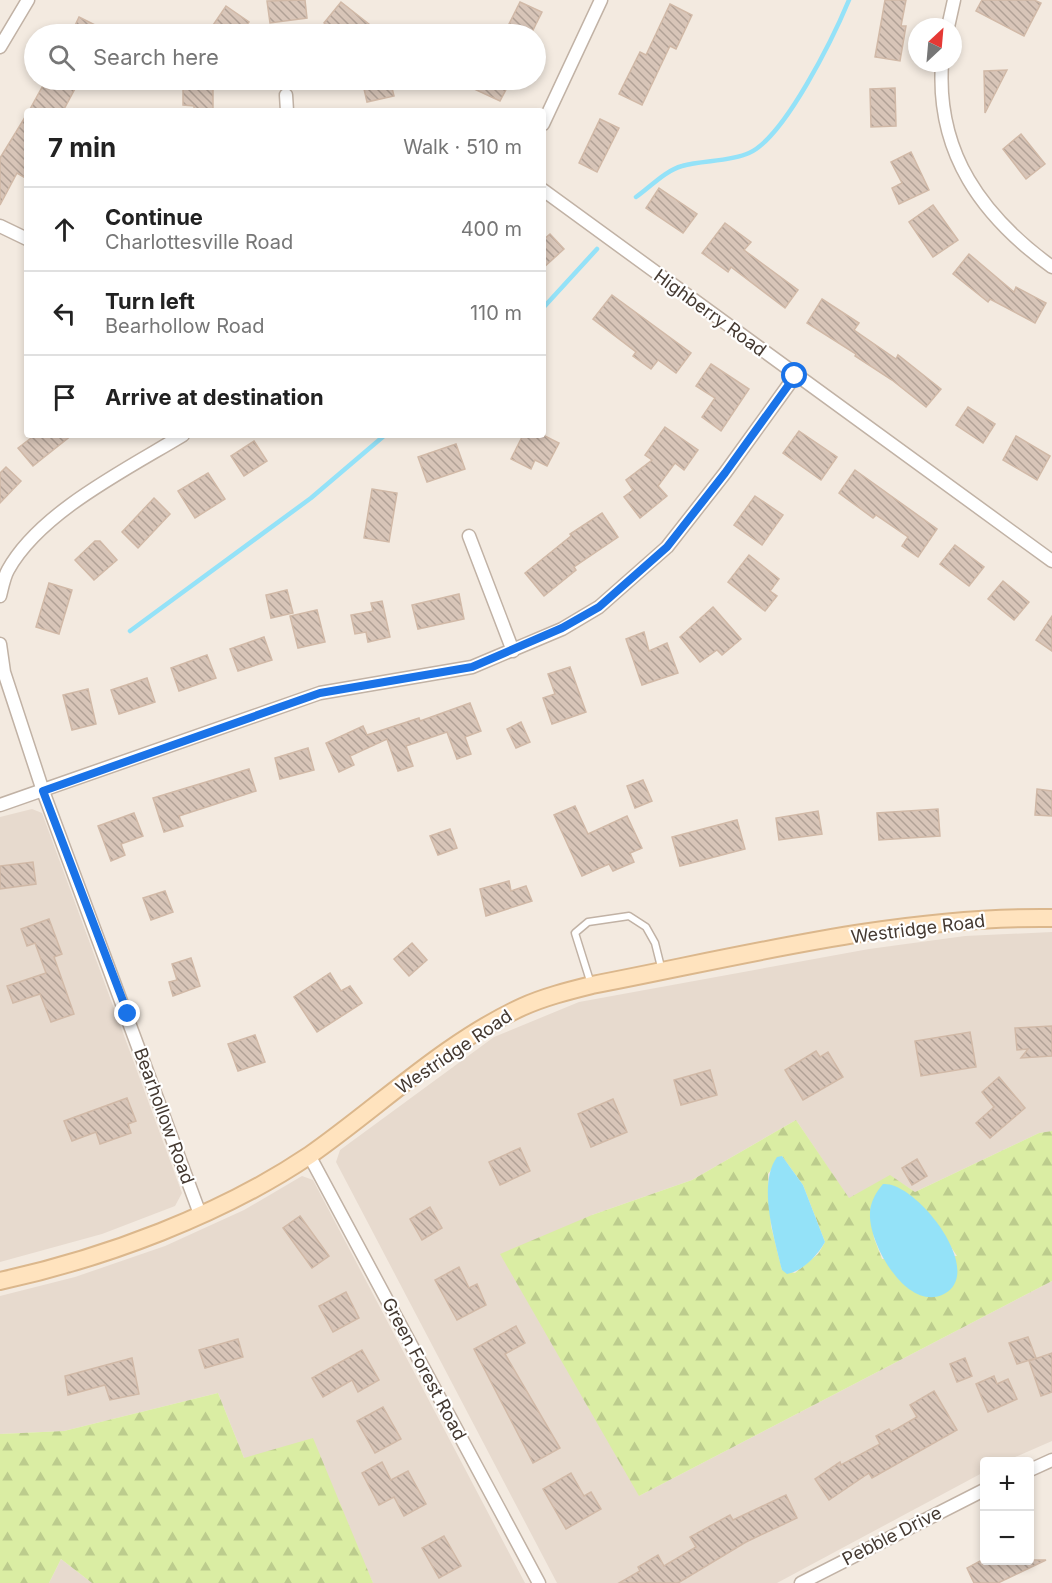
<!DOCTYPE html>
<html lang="en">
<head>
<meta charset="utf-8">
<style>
	:root { --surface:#fff; --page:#f2f2f2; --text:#222; --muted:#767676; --line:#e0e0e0 }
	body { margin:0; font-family:Inter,sans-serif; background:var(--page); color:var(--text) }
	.controls { position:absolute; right:18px; bottom:18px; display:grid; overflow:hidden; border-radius:6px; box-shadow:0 3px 9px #0003 }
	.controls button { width:54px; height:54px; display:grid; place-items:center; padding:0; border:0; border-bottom:2px solid var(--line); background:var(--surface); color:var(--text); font:30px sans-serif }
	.compass { position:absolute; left:908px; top:18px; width:54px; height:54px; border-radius:50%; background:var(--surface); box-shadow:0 3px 9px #0003; rotate:26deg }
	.stop { position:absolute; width:18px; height:18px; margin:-14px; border:4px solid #1a73e8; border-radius:50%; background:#fff }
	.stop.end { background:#1a73e8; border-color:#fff; box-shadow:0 2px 6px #0008 }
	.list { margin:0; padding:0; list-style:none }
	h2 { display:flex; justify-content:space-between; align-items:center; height:78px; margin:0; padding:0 24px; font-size:26px }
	h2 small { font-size:20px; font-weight:400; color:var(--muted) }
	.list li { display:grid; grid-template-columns:39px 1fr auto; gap:18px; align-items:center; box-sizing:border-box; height:84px; padding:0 24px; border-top:2px solid var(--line) }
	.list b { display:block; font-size:22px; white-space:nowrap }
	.list p { margin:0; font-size:20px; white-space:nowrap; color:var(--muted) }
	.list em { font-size:20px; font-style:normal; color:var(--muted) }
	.icon { flex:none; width:33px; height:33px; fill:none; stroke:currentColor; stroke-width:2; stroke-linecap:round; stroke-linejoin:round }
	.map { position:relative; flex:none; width:1052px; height:1583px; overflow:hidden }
	.search { position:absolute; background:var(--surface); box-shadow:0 3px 9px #0003; left:24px; top:24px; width:522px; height:66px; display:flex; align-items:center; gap:15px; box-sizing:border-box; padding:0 21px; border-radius:33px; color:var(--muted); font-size:22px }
	.panel { position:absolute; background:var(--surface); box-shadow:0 3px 9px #0003; left:24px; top:108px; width:522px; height:330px; border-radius:6px }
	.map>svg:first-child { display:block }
	.residential { fill:#e7dace }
	.forest { fill:url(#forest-firs); fill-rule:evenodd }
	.water { fill:#94e2f8 }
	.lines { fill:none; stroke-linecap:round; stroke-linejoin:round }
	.stream { stroke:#94e2f8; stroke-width:4.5 }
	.building { fill:url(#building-back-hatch); stroke:#d1b9a7; stroke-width:1.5 }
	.lane-casing { stroke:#c1b2a5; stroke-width:9 }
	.street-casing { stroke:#c1b2a5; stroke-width:15 }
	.secondary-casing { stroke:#dbb78c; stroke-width:20 }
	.lane { stroke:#fff; stroke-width:6 }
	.street { stroke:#fff; stroke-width:12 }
	.secondary { stroke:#ffe3be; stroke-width:16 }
	.route { stroke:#1a73e8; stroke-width:8 }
	.labels { text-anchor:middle; stroke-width:4.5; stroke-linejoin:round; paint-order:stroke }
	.street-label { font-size:18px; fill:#443931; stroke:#fff }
</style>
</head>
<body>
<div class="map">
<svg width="1052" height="1583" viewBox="0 0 1052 1583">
	<defs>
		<pattern id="forest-firs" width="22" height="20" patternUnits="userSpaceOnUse" patternTransform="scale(1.5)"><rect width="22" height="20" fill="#daeda3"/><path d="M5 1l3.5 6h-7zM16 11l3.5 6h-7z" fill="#bccc8d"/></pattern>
		<pattern id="building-back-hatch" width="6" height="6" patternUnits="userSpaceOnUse" patternTransform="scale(1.5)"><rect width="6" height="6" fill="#d8c5b8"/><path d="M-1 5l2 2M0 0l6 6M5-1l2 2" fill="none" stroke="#b1a196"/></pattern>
	</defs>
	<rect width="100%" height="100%" fill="#f3eae0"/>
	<!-- residential -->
	<g class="residential">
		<polygon points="32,809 42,813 182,1193 175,1206 102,1234 0,1262 0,817"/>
		<polygon points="1052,932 1052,1131 1039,1133 915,1192 890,1176 849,1199 796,1120 692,1180 592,1215 639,1496 1052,1281 1052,1441 1006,1461 984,1462 984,1472 777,1583 557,1583 336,1162 340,1150 494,1037 579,1002 869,949 965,936"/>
		<polygon points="302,1176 313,1180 525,1583 373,1583 357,1548 244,1458 218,1393 64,1431 0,1434 0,1296 75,1277 165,1246 244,1210"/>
		<polygon points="61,1559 92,1583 49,1583"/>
	</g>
	<!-- forest -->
	<g class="forest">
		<path d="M 796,1120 L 849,1198 L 890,1175 L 915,1192 L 1039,1133 L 1052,1131 L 1052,1281 L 639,1496 L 500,1254 L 592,1215 L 692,1180 ZM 782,1156 L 803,1185 L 825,1242 L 818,1254 L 795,1273 L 782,1270 L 771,1226 L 768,1174 ZM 870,1213 L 929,1214 L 957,1256 L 882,1259 L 874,1238 Z"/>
		<polygon points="218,1393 244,1458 313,1438 373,1583 92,1583 61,1559 49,1583 0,1583 0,1434 64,1431"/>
	</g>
	<!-- water -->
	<g class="water">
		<path d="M 782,1156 L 803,1185 L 825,1242 C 817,1256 803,1271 787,1274 L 782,1270 C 775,1240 757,1185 777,1157 Z"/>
		<path d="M 883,1184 C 916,1181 987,1272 944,1294 C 907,1313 868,1243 870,1213 C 870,1203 876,1192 883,1184 Z"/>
	</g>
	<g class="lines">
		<!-- stream -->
		<g class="stream">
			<path d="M 636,197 C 649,188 666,170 682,166 C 703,160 729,162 749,153 C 785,137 834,36 849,0"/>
			<polyline points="543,308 597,249"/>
			<polyline points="130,631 311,498 385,435"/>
		</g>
	</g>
	<!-- building -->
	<g class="building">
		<polygon points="305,0 307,18 270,23 267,1"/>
		<polygon points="885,0 906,0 901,26 906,26 900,61 875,57"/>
		<polygon points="982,0 1034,0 1041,3 1024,36 976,11"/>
		<polygon points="341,2 374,28 368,34 338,34 324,23"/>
		<polygon points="520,2 542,12 531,34 519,34 507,28"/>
		<polygon points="670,4 692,15 676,49 670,46 642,105 619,94 640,52 646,55"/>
		<polygon points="226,6 249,22 240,34 207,34"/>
		<polygon points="79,17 113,34 71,34"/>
		<polygon points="1007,70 985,113 984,71"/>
		<polygon points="46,80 72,80 78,83 63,111 29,111"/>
		<polygon points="191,80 213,80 213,111 194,111 194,106 183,105 183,85 191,85"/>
		<polygon points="362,80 390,80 394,96 367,102"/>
		<polygon points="479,80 511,80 500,101 474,89"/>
		<polygon points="895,88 896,126 871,127 870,89"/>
		<polygon points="27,114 27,179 17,173 0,205 0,158"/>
		<polygon points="600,119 619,128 597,172 579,163"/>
		<polygon points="1021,134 1045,164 1026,179 1003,149"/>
		<polygon points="911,152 929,190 899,204 892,188 902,183 891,162"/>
		<polygon points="659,188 697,214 683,233 646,208"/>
		<polygon points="933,205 958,240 933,257 909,222"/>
		<polygon points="725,223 751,242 744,250 798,290 785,308 731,267 728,272 702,253"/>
		<polygon points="550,234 564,249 543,268 543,240"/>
		<polygon points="969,254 1014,292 1016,287 1046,303 1035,323 990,299 988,302 953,274"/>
		<polygon points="612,295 691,353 676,373 658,360 651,369 633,356 636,352 593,319"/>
		<polygon points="822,299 859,323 854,330 896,359 898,355 941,389 926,407 892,380 855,356 856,354 807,323"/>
		<polygon points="711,364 749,389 721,431 702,417 715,398 696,386"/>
		<polygon points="968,407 995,424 983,443 956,425"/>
		<polygon points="665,427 698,450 684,470 675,463 658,486 667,496 640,518 624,497 633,490 626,480 652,460 645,455"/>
		<polygon points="799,431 837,457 821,480 783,453"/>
		<polygon points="35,435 72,435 33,466 18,448"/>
		<polygon points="523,435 543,435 559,443 547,466 535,460 531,469 511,459"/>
		<polygon points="1016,436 1050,456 1037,480 1003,460"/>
		<polygon points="254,441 267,461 244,476 231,456"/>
		<polygon points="456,444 465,469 427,482 418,457"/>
		<polygon points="6,467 21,481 0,503 0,473"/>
		<polygon points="855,470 937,529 918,557 902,546 908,537 876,515 873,518 839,493"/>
		<polygon points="208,473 225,499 195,518 178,491"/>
		<polygon points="372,489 397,493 389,542 364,538"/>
		<polygon points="755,496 783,515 762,545 734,525"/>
		<polygon points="154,498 170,514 138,548 122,532"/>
		<polygon points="602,513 618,537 574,567 576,570 544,596 525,573 571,536 570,534"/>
		<polygon points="95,541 100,541 117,560 94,580 75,560"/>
		<polygon points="955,545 984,567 969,586 940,564"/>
		<polygon points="749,555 779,579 770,591 777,596 765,611 728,582"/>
		<polygon points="1003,581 1029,602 1014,620 988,599"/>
		<polygon points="49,583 72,590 59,634 36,627"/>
		<polygon points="287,590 293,613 271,618 266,595"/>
		<polygon points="459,594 464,619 418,629 412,605"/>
		<polygon points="382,601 390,637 368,642 366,632 355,634 351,615 373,611 371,603"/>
		<polygon points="713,607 741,639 722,655 717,650 700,662 680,637"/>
		<polygon points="317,610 325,642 298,648 290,616"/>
		<polygon points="1052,616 1052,651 1036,640"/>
		<polygon points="644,632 649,651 667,643 678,673 642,685 626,639"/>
		<polygon points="264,637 272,660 238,671 230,649"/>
		<polygon points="207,655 216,678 179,691 171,668"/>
		<polygon points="570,667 586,712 552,724 543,698 555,694 548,674"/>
		<polygon points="147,678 155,702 119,714 111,690"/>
		<polygon points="88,689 96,724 72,730 63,695"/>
		<polygon points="470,703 481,731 465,737 471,754 457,759 447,732 406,746 413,766 398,771 387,739 350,756 354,765 339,772 326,743 363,726 367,735 419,718 420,721"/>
		<polygon points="521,722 530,742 516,748 507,729"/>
		<polygon points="308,748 314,770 280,779 275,758"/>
		<polygon points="249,769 256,791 179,816 183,826 164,832 153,798"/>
		<polygon points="643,780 652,801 635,808 627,786"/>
		<polygon points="1037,789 1052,791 1052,816 1035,815"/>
		<polygon points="575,806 588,834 627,816 642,848 630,853 634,862 613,871 609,864 582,876 554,815"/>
		<polygon points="938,809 940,836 879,840 877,813"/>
		<polygon points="818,811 822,834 779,840 776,818"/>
		<polygon points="134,813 143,836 121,844 125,855 111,861 98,826"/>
		<polygon points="737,820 745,849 680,866 672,837"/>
		<polygon points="450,829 457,848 438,855 430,836"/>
		<polygon points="33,862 36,884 0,889 0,866"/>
		<polygon points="509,881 511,891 526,886 532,901 486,916 480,889"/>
		<polygon points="165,891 173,912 151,920 143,898"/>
		<polygon points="49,919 62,954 54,957 74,1014 51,1022 40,994 13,1003 7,986 46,973 35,943 27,946 21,929"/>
		<polygon points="412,943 427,960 409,976 394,959"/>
		<polygon points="191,958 200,986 173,996 169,982 177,980 172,964"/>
		<polygon points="330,973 341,991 350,986 362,1003 317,1032 294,997"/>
		<polygon points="1052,1026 1052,1056 1021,1058 1028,1049 1017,1050 1015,1028"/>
		<polygon points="970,1032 976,1067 921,1076 915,1041"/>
		<polygon points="255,1035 265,1062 238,1071 228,1044"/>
		<polygon points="816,1051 820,1057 828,1052 843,1077 803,1100 785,1070"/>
		<polygon points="710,1070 717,1095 681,1105 674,1080"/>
		<polygon points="999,1077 1025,1108 990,1138 976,1123 994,1107 982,1092"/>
		<polygon points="127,1098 136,1121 128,1124 131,1133 100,1144 96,1132 72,1141 64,1121"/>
		<polygon points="613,1099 627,1132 591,1147 578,1114"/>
		<polygon points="520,1148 530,1171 500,1185 489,1162"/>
		<polygon points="917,1159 927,1176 912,1185 902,1168"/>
		<polygon points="430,1207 442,1228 422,1240 410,1219"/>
		<polygon points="300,1216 329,1256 312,1268 283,1228"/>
		<polygon points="459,1267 469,1288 477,1284 486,1305 457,1320 435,1280"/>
		<polygon points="346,1292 359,1318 333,1332 319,1306"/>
		<polygon points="516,1326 525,1343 505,1354 560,1448 533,1463 474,1349"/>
		<polygon points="1028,1337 1036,1358 1017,1364 1009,1343"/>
		<polygon points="238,1339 243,1357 205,1368 199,1350"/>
		<polygon points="362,1350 379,1380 358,1392 352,1380 323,1397 312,1378"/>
		<polygon points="1052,1353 1052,1392 1041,1396 1029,1361"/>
		<polygon points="132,1358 139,1394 110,1400 105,1385 68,1395 65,1376"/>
		<polygon points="965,1358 972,1376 957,1382 950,1364"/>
		<polygon points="994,1376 997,1384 1008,1379 1017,1399 988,1412 976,1384"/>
		<polygon points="934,1391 957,1430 872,1478 869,1473 829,1500 815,1479 840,1462 841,1465 880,1444 876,1436 889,1429 891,1432 917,1417 910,1405"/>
		<polygon points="383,1407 401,1439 375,1453 357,1421"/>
		<polygon points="382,1462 391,1480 408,1471 426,1504 404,1516 394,1497 379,1505 362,1473"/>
		<polygon points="571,1473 584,1496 591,1492 601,1509 566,1529 543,1489"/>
		<polygon points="786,1495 797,1518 746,1542 678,1583 619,1583 640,1571 638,1567 658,1555 664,1566 696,1547 690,1537 730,1515 733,1520"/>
		<polygon points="444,1536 461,1566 439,1578 422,1548"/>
		<polygon points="982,1560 1046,1560 998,1583 974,1583 967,1568"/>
	</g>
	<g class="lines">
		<!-- lane casing -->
		<g class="lane-casing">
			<polyline id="lane" points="591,984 575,933 588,922 629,916 646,927 655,943 662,971"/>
		</g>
		<!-- street casing -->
		<g class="street-casing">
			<g id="street">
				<polyline points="948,27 954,0"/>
				<polyline points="0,47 28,0"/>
				<path d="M 942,63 C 936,153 982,216 1052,267"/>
				<polyline points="286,95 287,111"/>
				<polyline points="543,124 601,0"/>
				<polyline points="543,190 1052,561"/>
				<polyline points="0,226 27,239"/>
				<polyline points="469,536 513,651"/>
				<path d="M 0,596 C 2,588 4,577 8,570 C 40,512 127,469 183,435"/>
				<polyline points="0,644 4,672 43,791 200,1214"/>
				<polyline points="0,805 320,693 472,667 562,629 599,607 667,547 725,473 795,376"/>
				<polyline points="309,1155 539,1583"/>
				<polyline points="1030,1470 1052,1460"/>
				<polyline points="801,1583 984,1490"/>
			</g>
		</g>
		<!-- secondary casing -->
		<g class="secondary-casing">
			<path id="secondary" d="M 0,1281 C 105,1258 221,1215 310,1155 C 380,1106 444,1043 522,1007 C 544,997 568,991 592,985 C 743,956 897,916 1052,918"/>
		</g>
		<!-- lane -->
		<use href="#lane" class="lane"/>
		<!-- street -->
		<use href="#street" class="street"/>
		<!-- secondary -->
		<use href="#secondary" class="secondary"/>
	</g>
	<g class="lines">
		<!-- route -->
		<polyline class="route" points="128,1014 43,791 320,693 472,667 562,628 599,607 667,547 725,473 795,376"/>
	</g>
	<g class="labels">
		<!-- street labels -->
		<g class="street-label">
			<text transform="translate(710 313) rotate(36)" y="6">Highberry Road</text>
			<text transform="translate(918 929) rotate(-7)" y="6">Westridge Road</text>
			<text transform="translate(454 1052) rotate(-34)" y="6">Westridge Road</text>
			<text transform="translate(164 1116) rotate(70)" y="6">Bearhollow Road</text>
			<text transform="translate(424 1369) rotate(62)" y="6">Green Forest Road</text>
			<text transform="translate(892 1536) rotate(-27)" y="6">Pebble Drive</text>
		</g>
	</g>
</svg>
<div class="controls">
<button>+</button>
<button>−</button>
</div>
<svg class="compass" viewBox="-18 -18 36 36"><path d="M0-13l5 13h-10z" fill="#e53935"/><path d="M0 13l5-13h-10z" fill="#767676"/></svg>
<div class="stop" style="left:795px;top:376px"></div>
<div class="stop end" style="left:128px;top:1014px"></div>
<div class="search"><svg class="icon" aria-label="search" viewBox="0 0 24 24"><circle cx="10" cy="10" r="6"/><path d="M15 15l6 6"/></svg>Search here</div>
<section class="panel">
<h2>7 min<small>Walk · 510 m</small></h2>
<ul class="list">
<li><svg class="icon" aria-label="ahead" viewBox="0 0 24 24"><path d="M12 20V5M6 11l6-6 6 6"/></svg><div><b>Continue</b><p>Charlottesville Road</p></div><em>400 m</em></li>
<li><svg class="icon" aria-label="left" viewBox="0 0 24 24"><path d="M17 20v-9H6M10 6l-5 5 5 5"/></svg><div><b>Turn left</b><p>Bearhollow Road</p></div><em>110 m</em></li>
<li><svg class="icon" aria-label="arrive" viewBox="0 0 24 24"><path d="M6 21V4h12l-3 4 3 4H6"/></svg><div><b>Arrive at destination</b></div></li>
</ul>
</section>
</div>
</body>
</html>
